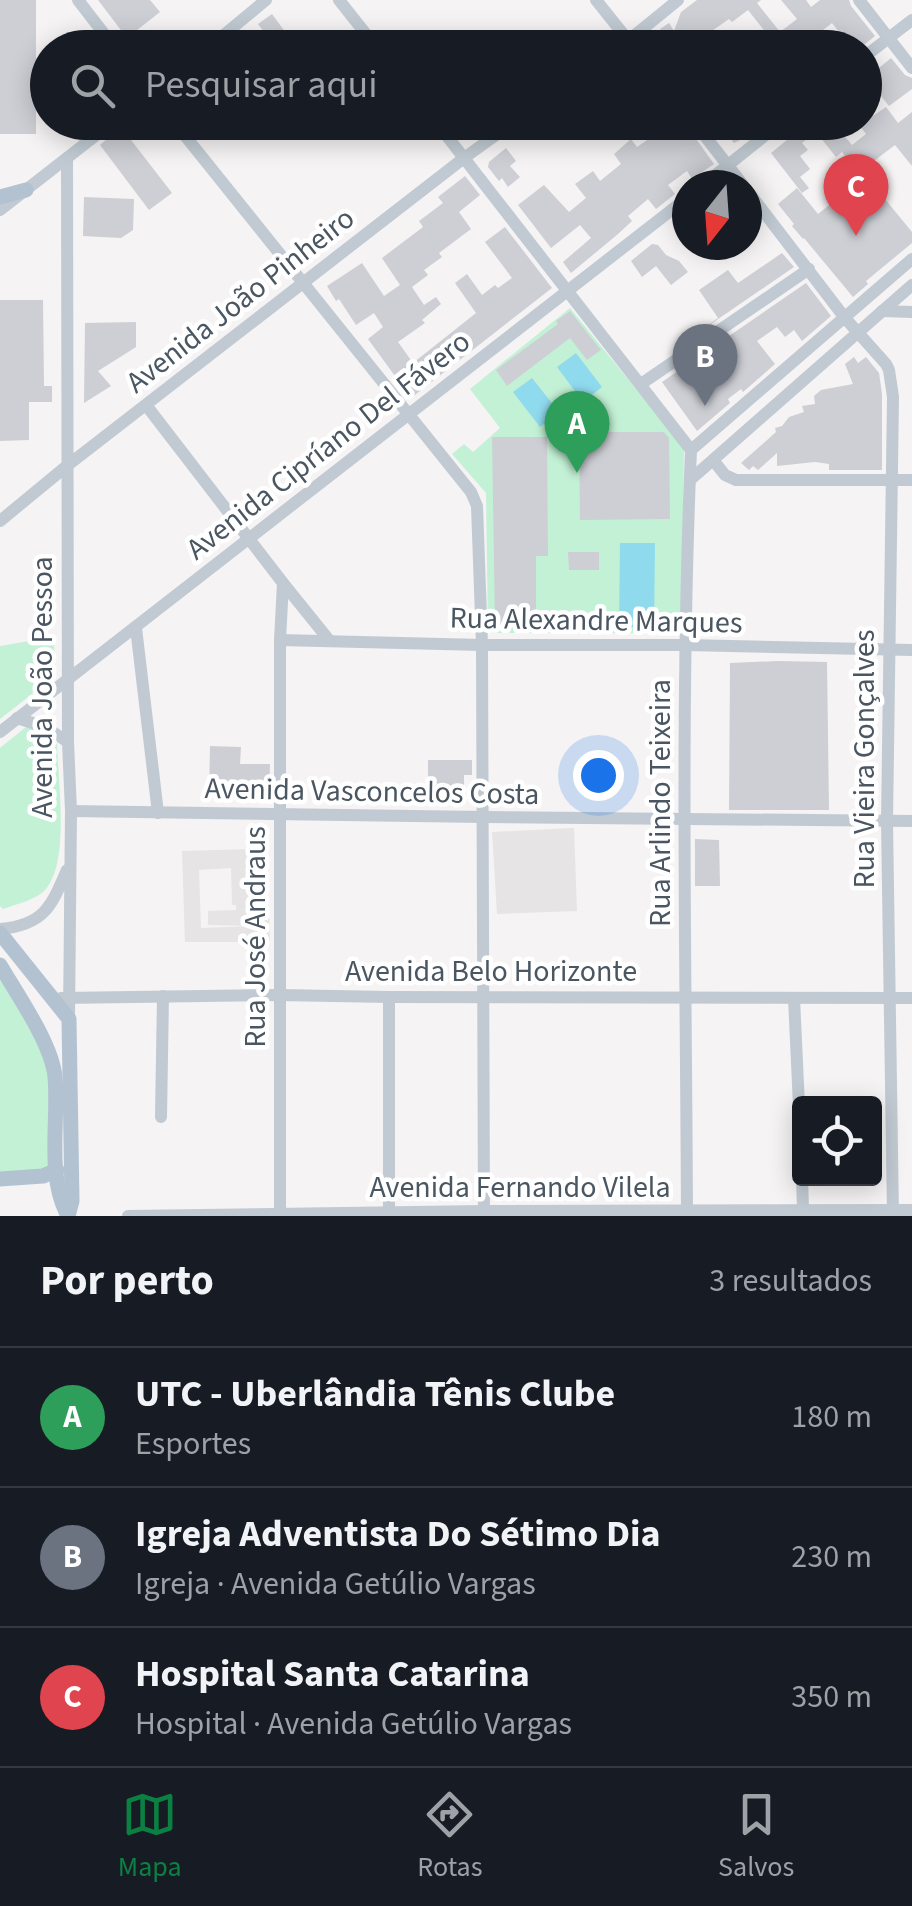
<!DOCTYPE html>
<html lang="pt">
<head>
<meta charset="utf-8">
<style>
	:root { --surface:#171b24; --page:#20242c; --text:#f1f3f6; --muted:#9ea1a6; --line:#363941; --accent:#0b8043 }
	body { margin:0; font-family:"Source Sans 3",sans-serif; background:var(--page); color:var(--text) }
	.controls { position:absolute; right:30px; bottom:30px; display:grid; overflow:hidden; border-radius:10px; box-shadow:0 5px 25px #0003 }
	.controls button { width:90px; height:90px; display:grid; place-items:center; padding:0; border:0; border-bottom:2px solid var(--line); background:var(--surface); color:var(--text); font:50px sans-serif }
	.compass { position:absolute; left:672px; top:170px; width:90px; height:90px; border-radius:50%; background:var(--surface); box-shadow:0 5px 25px #0003; rotate:197deg }
	.you { position:absolute; left:598px; top:775px; width:35px; height:35px; margin:-25px; border:8px solid #fff; border-radius:50%; background:#1a73e8; box-shadow:0 0 0 15px #1a73e833 }
	.badge { display:grid; place-items:center; width:65px; height:65px; border-radius:50%; background:var(--accent); color:#fff; font-size:32px; font-weight:700 }
	.pin { position:absolute; translate:-50% -82px; filter:drop-shadow(0 2px 5px #0008) }
	.pin::after { content:''; position:absolute; top:52px; width:35px; height:30px; background:inherit; clip-path:polygon(0 0,100% 0,50% 100%) }
	.list { margin:0; padding:0; list-style:none }
	h2 { display:flex; justify-content:space-between; align-items:center; height:130px; margin:0; padding:0 40px; font-size:42px }
	h2 small { font-size:32px; font-weight:400; color:var(--muted) }
	.list li { display:grid; grid-template-columns:65px 1fr auto; gap:30px; align-items:center; box-sizing:border-box; height:140px; padding:0 40px; border-top:2px solid var(--line) }
	.list b { display:block; font-size:38px; white-space:nowrap }
	.list p { margin:0; font-size:32px; white-space:nowrap; color:var(--muted) }
	.list em { font-size:32px; font-style:normal; color:var(--muted) }
	.icon { flex:none; width:55px; height:55px; fill:none; stroke:currentColor; stroke-width:2; stroke-linecap:round; stroke-linejoin:round }
	.map { position:relative; flex:none; width:912px; height:1216px; overflow:hidden }
	.search { position:absolute; background:var(--surface); box-shadow:0 5px 25px #0003; left:30px; right:30px; top:30px; height:110px; display:flex; align-items:center; gap:25px; box-sizing:border-box; padding:0 35px; border-radius:55px; color:var(--muted); font-size:38px }
	.sheet { height:550px; background:var(--surface) }
	nav { display:flex; justify-content:space-around; align-items:center; box-sizing:border-box; height:140px; border-top:2px solid var(--line); background:var(--surface); font-size:28px; color:var(--muted) }
	nav a { display:grid; justify-items:center; gap:5px }
	nav .on { color:var(--accent) }
	.map>svg:first-child { display:block }
	.education { fill:#e6e4e5; fill-rule:evenodd }
	.green { fill:#c3f1d5 }
	.water { fill:#90daee }
	.building { fill:#cdcfd5 }
	.lines { fill:none; stroke-linecap:round; stroke-linejoin:round }
	.minor { stroke:#c1cad2; stroke-width:12 }
	.major { stroke:#b3c2d1; stroke-width:15 }
	.labels { text-anchor:middle; stroke-width:9; stroke-linejoin:round; paint-order:stroke }
	.street-label { font-size:30px; fill:#4a5661; stroke:#fff }
</style>
</head>
<body>
<div class="map">
<svg width="912" height="1216" viewBox="0 0 912 1216">
	<rect width="100%" height="100%" fill="#f5f3f3"/>
	<!-- education -->
	<g class="education">
		<polygon points="574,828 577,911 497,914 492,832"/>
		<path d="M 251,849 L 253,908 L 269,908 L 270,942 L 185,942 L 182,851 ZM 231,868 L 232,905 L 236,905 L 236,910 L 208,911 L 208,925 L 256,926 L 201,928 L 199,870 Z"/>
	</g>
	<!-- green -->
	<g class="green">
		<polygon points="570,308 684,448 681,633 488,633 486,493 452,454 464,444 473,452 500,428 470,389"/>
		<polygon points="35,640 54,645 56,675 0,719 0,646"/>
		<path d="M 31,723 L 47,732 L 57,744 C 58,781 70,863 45,890 C 36,900 16,904 3,909 L 0,906 L 0,748 Z"/>
		<polygon points="0,965 48,1050 57,1170 0,1179"/>
	</g>
	<!-- water -->
	<g class="water">
		<polygon points="576,353 602,387 583,402 557,367"/>
		<polygon points="532,378 559,412 540,427 513,392"/>
		<polygon points="620,543 655,543 654,627 619,627"/>
	</g>
	<!-- building -->
	<g class="building">
		<rect x="0" y="0" width="36" height="134"/>
		<polygon points="98,0 150,0 160,12 127,38"/>
		<polygon points="697,0 761,0 757,3 780,32 797,19 781,0 806,0 811,7 820,0 849,0 851,6 875,36 860,48 829,48 843,37 832,23 813,38 821,48 759,48 770,38 748,10 732,22 729,19 709,33 720,48 700,48 690,33 667,48 647,48 664,35 660,29 669,23 674,31 681,12"/>
		<polygon points="272,14 297,48 276,48 258,24"/>
		<polygon points="891,58 905,75 912,78 912,89 889,106 867,78"/>
		<polygon points="886,107 898,123 912,112 912,166 895,145 858,173 842,152 836,157 816,132 802,143 808,150 800,156 810,169 800,177 809,188 802,193 771,153 809,122 854,122 841,132 852,145 866,134 857,122 864,122 864,111 870,118"/>
		<polygon points="665,122 684,122 714,164 692,179 687,171 668,185 675,194 656,209 648,199 628,216 632,221 618,234 571,273 563,262 591,238 580,225 551,248 518,205 544,185 569,212 586,198 575,184 593,171 600,181 621,164 614,154 631,139 637,147 653,136 651,134"/>
		<polygon points="718,122 765,122 750,135 734,143"/>
		<polygon points="121,127 172,193 149,210 100,145"/>
		<polygon points="506,148 516,161 510,166 520,177 508,187 502,178 499,181 488,167 489,162"/>
		<polygon points="465,176 480,195 459,212 471,229 439,253 442,257 424,270 428,275 412,287 424,305 436,297 441,304 422,320 425,323 398,342 413,363 476,313 455,283 467,274 482,295 495,285 498,288 512,278 485,242 505,227 552,288 411,398 368,339 383,327 374,313 356,325 339,299 336,301 327,286 362,263 384,296 400,285 382,258 423,227 419,221 443,203 438,197"/>
		<polygon points="866,176 912,232 912,243 866,281 868,284 853,297 804,238 803,239 792,226 794,224 778,204 797,188 818,214"/>
		<polygon points="84,197 134,199 133,230 121,238 83,236"/>
		<polygon points="652,244 658,245 666,255 679,261 688,272 671,285 656,266 642,277 631,261"/>
		<polygon points="782,253 794,267 686,341 718,318 699,290 728,270 738,283"/>
		<polygon points="806,283 831,316 802,341 794,330 785,337 777,327 757,341 775,364 743,392 741,389 728,399 730,403 697,431 662,382"/>
		<polygon points="0,300 43,300 44,386 52,386 52,402 29,402 29,440 0,441"/>
		<polygon points="570,311 601,350 587,360 570,338 507,386 496,370 558,324 556,321"/>
		<polygon points="136,322 136,347 98,371 111,386 84,403 85,323"/>
		<polygon points="854,357 858,363 866,357 879,373 882,394 882,470 829,470 829,464 815,462 777,466 777,453 758,470 753,466 749,470 741,463 776,432 775,428 782,426 789,417 804,412 802,406 815,404 814,396 821,390 853,384 845,364"/>
		<polygon points="579,432 664,432 669,438 670,519 580,520"/>
		<polygon points="492,437 547,437 548,556 536,556 536,623 495,624"/>
		<polygon points="568,552 599,552 599,570 569,570"/>
		<polygon points="778,661 827,662 829,810 729,810 730,663"/>
		<polygon points="210,746 241,747 240,764 270,764 269,796 209,795"/>
		<polygon points="428,760 472,760 472,775 464,775 464,786 428,786"/>
		<polygon points="695,839 719,840 720,886 695,886"/>
	</g>
	<g class="lines">
		<!-- minor -->
		<g class="minor">
			<polyline points="78,0 115,48"/>
			<polyline points="339,0 377,48"/>
			<polyline points="596,0 632,45"/>
			<polyline points="859,0 912,68"/>
			<polyline points="208,48 266,0"/>
			<polyline points="619,48 678,0"/>
			<polyline points="864,57 912,20"/>
			<polyline points="174,122 471,492 477,506 482,645 484,1216"/>
			<polyline points="436,122 691,450"/>
			<polyline points="694,122 743,185"/>
			<polyline points="67,158 68,742 71,811 69,1019"/>
			<polyline points="703,185 782,122"/>
			<polyline points="747,190 845,318 886,364 889,370 893,397 887,821 893,1216"/>
			<polyline points="0,210 113,122"/>
			<polyline points="882,311 912,312"/>
			<polyline points="641,384 809,269"/>
			<polyline points="146,405 283,583 280,640 280,1216"/>
			<polyline points="691,450 912,259"/>
			<polyline points="713,460 725,475 736,480 912,480"/>
			<polyline points="690,480 912,285"/>
			<polyline points="0,521 68,465 464,158 514,122"/>
			<polyline points="283,583 329,640"/>
			<polyline points="136,628 158,813"/>
			<polyline points="280,640 482,645 685,645 912,650"/>
			<polyline points="17,718 45,727 68,742"/>
			<polyline points="0,732 687,198"/>
			<path d="M 71,811 C 351,816 632,819 912,821"/>
			<path d="M 0,929 C 44,925 51,907 67,870"/>
			<polyline points="61,998 279,995 389,997 912,998"/>
			<polyline points="794,998 800,1128"/>
			<polyline points="161,1117 163,996"/>
			<polyline points="802,1178 803,1209"/>
			<polyline points="389,1212 389,997"/>
			<polyline points="128,1216 484,1211 912,1210"/>
			<path d="M 687,1216 C 686,961 680,705 691,450"/>
		</g>
		<!-- major -->
		<g class="major">
			<polyline points="0,197 26,190"/>
			<polyline points="0,933 69,1019 72,1201 68,1216"/>
			<path d="M 0,965 C 17,994 52,1044 55,1077 C 59,1121 46,1175 68,1216"/>
			<polyline points="0,1179 43,1176 57,1170"/>
		</g>
	</g>
	<g class="labels">
		<!-- street labels -->
		<g class="street-label">
			<text transform="translate(240 300) rotate(-38)" y="10">Avenida João Pinheiro</text>
			<text transform="translate(328 445) rotate(-38)" y="10">Avenida Cipríano Del Fávero</text>
			<text transform="translate(596 620) rotate(1)" y="10">Rua Alexandre Marques</text>
			<text transform="translate(42 687) rotate(-90)" y="10">Avenida João Pessoa</text>
			<text transform="translate(864 759) rotate(-90)" y="10">Rua Vieira Gonçalves</text>
			<text transform="translate(372 791) rotate(1)" y="10">Avenida Vasconcelos Costa</text>
			<text transform="translate(660 803) rotate(-90)" y="10">Rua Arlindo Teixeira</text>
			<text transform="translate(255 937) rotate(-90)" y="10">Rua José Andraus</text>
			<text x="491" y="981">Avenida Belo Horizonte</text>
			<text x="520" y="1197">Avenida Fernando Vilela</text>
		</g>
	</g>
</svg>
<div class="controls">
<button><svg class="icon" aria-label="locate" viewBox="0 0 24 24"><circle cx="12" cy="12" r="6"/><path d="M12 2v4M12 18v4M2 12h4M18 12h4"/></svg></button>
</div>
<svg class="compass" viewBox="-18 -18 36 36"><path d="M0-13l5 13h-10z" fill="#e53935"/><path d="M0 13l5-13h-10z" fill="#9ea1a6"/></svg>
<div class="you"></div>
<div class="pin badge" style="left:577px;top:473px;background:#2e9e5b">A</div>
<div class="pin badge" style="left:705px;top:406px;background:#6b7280">B</div>
<div class="pin badge" style="left:856px;top:236px;background:#e0444e">C</div>
<div class="search"><svg class="icon" aria-label="search" viewBox="0 0 24 24"><circle cx="10" cy="10" r="6"/><path d="M15 15l6 6"/></svg>Pesquisar aqui</div>
</div>
<section class="sheet">
<h2>Por perto<small>3 resultados</small></h2>
<ul class="list">
<li><span class="badge" style="background:#2e9e5b">A</span><div><b>UTC - Uberlândia Tênis Clube</b><p>Esportes</p></div><em>180 m</em></li>
<li><span class="badge" style="background:#6b7280">B</span><div><b>Igreja Adventista Do Sétimo Dia</b><p>Igreja · Avenida Getúlio Vargas</p></div><em>230 m</em></li>
<li><span class="badge" style="background:#e0444e">C</span><div><b>Hospital Santa Catarina</b><p>Hospital · Avenida Getúlio Vargas</p></div><em>350 m</em></li>
</ul>
</section>
<nav>
<a class="on"><svg class="icon" aria-label="map" viewBox="0 0 24 24"><path d="M3 6l6-2 6 2 6-2v14l-6 2-6-2-6 2zM9 4v14M15 6v14"/></svg>Mapa</a>
<a><svg class="icon" aria-label="directions" viewBox="0 0 24 24"><path d="M12 3l9 9-9 9-9-9zM9 14v-3h6M13 9l2 2-2 2"/></svg>Rotas</a>
<a><svg class="icon" aria-label="saved" viewBox="0 0 24 24"><path d="M7 4h10v16l-5-4-5 4z"/></svg>Salvos</a>
</nav>
</body>
</html>
